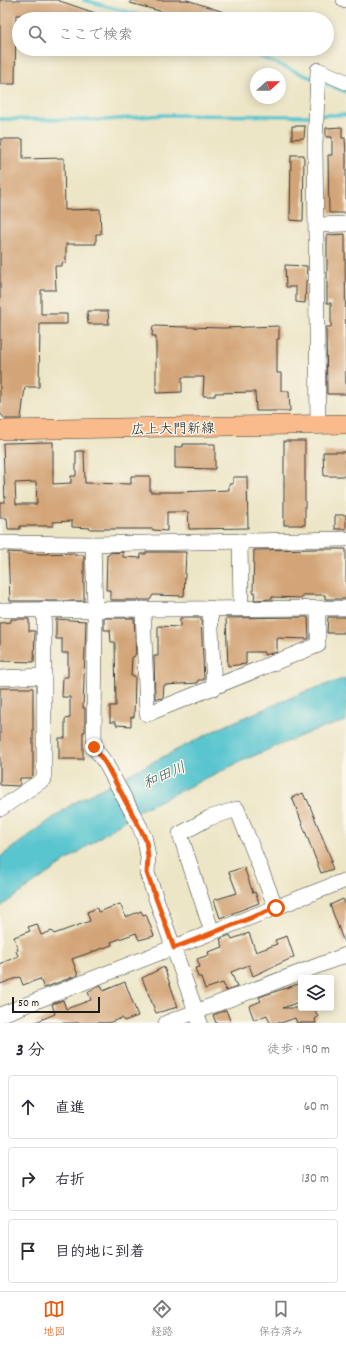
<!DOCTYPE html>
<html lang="ja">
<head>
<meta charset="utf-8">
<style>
	:root { --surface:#fff; --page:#f2f2f3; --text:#2b2b33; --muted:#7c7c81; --line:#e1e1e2; --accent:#ea580c }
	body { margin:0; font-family:Dekko,"Klee One",sans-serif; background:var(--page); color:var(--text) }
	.controls { position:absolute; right:12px; bottom:12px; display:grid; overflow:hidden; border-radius:4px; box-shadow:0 2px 10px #0003 }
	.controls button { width:36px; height:36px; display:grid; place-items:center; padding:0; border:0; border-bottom:1px solid var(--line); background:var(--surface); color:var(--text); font:20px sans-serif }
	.compass { position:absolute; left:250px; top:68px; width:36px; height:36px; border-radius:50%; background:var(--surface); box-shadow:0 2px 10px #0003; rotate:69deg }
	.scale { position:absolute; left:12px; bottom:10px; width:88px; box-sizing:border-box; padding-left:4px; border:2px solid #1c1c1c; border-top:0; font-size:11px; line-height:14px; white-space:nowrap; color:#1c1c1c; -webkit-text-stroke:3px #fbf7ec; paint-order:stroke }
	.stop { position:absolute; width:12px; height:12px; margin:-9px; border:3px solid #ea580c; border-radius:50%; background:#fff }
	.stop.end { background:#ea580c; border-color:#fff; box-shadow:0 1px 4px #0008 }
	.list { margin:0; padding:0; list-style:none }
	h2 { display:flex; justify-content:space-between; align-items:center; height:52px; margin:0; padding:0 16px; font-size:17px }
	h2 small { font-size:13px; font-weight:400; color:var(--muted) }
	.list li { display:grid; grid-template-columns:26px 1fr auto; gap:12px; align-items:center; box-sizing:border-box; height:64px; margin:0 8px 8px; padding:0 8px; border:1px solid var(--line); border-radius:4px }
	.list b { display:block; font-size:15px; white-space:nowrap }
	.list em { font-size:13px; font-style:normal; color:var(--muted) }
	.icon { flex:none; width:22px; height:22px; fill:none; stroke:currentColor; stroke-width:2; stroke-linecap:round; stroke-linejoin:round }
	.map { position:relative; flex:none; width:346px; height:1023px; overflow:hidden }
	.search { position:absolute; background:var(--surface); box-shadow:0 2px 10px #0003; left:12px; right:12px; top:12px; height:44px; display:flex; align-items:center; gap:10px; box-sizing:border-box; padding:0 14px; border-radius:22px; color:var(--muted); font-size:15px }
	.sheet { height:268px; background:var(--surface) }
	nav { display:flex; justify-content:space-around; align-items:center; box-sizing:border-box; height:56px; border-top:1px solid var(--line); background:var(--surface); font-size:11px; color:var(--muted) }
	nav a { display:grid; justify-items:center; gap:2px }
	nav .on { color:var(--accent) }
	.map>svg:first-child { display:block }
	.water { fill:#58c5cf; stroke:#3a7076 }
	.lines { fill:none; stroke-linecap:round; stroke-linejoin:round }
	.stream { stroke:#58c5cf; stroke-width:3.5 }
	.building { fill:#d3a477; fill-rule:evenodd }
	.minor-casing { stroke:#3b3a36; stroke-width:16 }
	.major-casing { stroke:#3b3a36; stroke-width:20 }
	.minor { stroke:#fff; stroke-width:15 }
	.major { stroke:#fabb8c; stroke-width:19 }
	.route { stroke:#ea580c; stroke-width:5 }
	.labels { text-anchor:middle; stroke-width:3; stroke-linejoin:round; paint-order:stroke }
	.street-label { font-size:14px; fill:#1c1c1c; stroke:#fbf7ec }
	.water-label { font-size:15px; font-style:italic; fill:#346064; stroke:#fbf7ec }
</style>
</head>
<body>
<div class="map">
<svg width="346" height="1023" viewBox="0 0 346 1023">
	<rect width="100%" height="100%" fill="#fbf7ec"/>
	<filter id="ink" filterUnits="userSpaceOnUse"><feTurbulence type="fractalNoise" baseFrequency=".025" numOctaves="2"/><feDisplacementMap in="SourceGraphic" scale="8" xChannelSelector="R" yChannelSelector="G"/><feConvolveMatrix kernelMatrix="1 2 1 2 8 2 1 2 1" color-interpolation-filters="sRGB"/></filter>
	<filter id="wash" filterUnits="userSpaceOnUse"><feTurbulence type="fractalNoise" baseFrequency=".012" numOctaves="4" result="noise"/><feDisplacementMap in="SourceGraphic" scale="16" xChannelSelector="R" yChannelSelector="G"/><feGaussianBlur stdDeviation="0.9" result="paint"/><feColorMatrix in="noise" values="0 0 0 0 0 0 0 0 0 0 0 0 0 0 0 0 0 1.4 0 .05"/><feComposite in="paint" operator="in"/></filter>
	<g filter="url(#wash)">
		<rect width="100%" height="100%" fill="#ece5c6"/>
		<!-- water -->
		<polygon class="water" points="346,678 346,721 315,730 244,760 136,812 0,907 0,857 72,804 135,771 222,727 304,692"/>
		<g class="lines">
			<!-- stream -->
			<g class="stream">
				<polyline points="84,0 153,19"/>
				<polyline points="241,49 314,79"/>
				<polyline points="322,82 346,92"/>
				<polyline points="319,115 346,115"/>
				<polyline points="0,119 106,120 162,115 313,116"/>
			</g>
		</g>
		<g id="blocks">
			<!-- building -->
			<g class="building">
				<polygon points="0,0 57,0 95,13 95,16 16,15 15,84 0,84"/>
				<polygon points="131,0 187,0 236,16 235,19 189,19 130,3"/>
				<polygon points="292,126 305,126 304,138 292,139"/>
				<polygon points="342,127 342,138 345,138 346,154 346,213 329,213 328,155 332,155 332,137 326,137 326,128"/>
				<polygon points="0,139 23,139 23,159 64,158 65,210 100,209 101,234 96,234 96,244 66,244 66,263 62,263 62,266 55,266 56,290 41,290 41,314 67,314 67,324 40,324 39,387 25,387 21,419 5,419 0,413"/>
				<polygon points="291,155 304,155 303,221 290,220"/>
				<polygon points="345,234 346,394 327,394 326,327 331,327 331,303 327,303 327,235"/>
				<polygon points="285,265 307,266 305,303 296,302 296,287 286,287"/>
				<polygon points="87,311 108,311 109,324 88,324"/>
				<polygon points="153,326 223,328 279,326 279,339 277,339 277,373 281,373 281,391 289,391 290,411 256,411 255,392 215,393 215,396 203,396 204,377 182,377 182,392 156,393 156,336 152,336"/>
				<rect x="284" y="441" width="21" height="84"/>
				<path d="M 53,442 L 53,484 L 71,483 L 71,476 L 76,476 L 76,451 L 84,451 L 85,483 L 131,484 L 131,476 L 150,476 L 150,492 L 178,492 L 229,490 L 229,484 L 233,484 L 233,477 L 247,477 L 248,528 L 189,529 L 188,512 L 167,512 L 167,531 L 153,530 L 153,529 L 90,529 L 90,528 L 72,527 L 72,521 L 53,522 L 53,526 L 20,526 L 20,529 L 8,529 L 7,518 L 0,518 L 0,502 L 5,502 L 3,443 ZM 36,482 L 37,504 L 16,504 L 15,483 Z"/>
				<polygon points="183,444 215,444 215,469 175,468 175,447 183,447"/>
				<polygon points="323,452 346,452 346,476 324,476"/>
				<rect x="335" y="515" width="11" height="14"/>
				<polygon points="321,549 346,549 346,599 325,599 325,595 302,595 302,598 272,597 272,599 254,600 255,592 253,592 254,550"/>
				<polygon points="8,552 41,554 74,553 74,555 84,555 84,601 10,601"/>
				<polygon points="123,552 123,557 141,558 141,554 146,554 146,552 186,552 184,596 153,595 150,600 110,600 110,590 106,590 107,555 109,555 109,553"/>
				<polygon points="328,617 346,617 346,628 344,628 344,633 327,633"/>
				<polygon points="104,618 134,618 136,653 134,657 132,657 131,676 135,676 134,717 131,717 131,726 116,725 116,722 110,722 110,706 116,706 115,642 111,642 110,630 104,630"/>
				<polygon points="180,618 201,618 204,680 198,680 198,683 164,685 163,698 155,699 154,656 158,656 158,626 180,627"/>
				<polygon points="226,618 308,617 309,639 277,638 277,652 264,655 264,652 246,652 246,664 228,666"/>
				<polygon points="11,619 29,619 29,631 35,631 34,662 0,661 0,623 11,622"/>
				<polygon points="56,619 86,621 83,708 85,708 85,732 83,732 83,759 59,759 59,738 65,738 65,719 70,718 70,697 62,697 63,677 68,677 68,653 62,653 62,639 56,639"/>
				<polygon points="0,688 33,688 33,775 30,778 20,778 20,784 18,786 0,785"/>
				<polygon points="303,793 306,800 307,799 332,861 330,862 333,869 321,873 292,797"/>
				<polygon points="244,867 253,893 255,892 259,903 220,918 214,900 237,893 229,872"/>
				<polygon points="343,899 346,906 345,945 330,905"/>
				<polygon points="120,904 126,917 141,911 143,915 146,914 154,936 139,940 136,933 111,942 112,945 72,959 78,975 44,988 40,979 23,985 20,977 0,984 0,964 18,956 16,951 18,950 14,937 30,931 28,927 37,924 41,935 52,931 54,934 90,921 87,912 97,908 98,912"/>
				<polygon points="249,933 256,952 277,944 275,940 287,936 294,957 253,976 249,965 231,972 237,987 226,991 223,983 205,989 201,977 198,977 195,968 200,967 197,959 209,955 208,952 223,947 220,939 230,935 232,939"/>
				<polygon points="164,967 178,1007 156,1013 142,978"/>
				<polygon points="125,982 138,1016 124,1021 122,1018 108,1023 33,1023 55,1014 52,1004 63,1000 66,1009 91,1000 88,992 93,990 93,989 101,985 103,991"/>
				<polygon points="301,983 301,1001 283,1008 318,1008 315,1010 318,1017 315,1019 316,1023 297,1023 295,1018 281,1023 270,1023 267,1015 254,1020 249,1006 261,1001 259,997"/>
				<polygon points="226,1010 231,1023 216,1023 213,1015"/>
			</g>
		</g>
	</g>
	<g filter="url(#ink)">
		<use href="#blocks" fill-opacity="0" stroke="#3b3a36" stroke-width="1"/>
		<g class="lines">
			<!-- minor casing -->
			<g class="minor-casing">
				<g id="minor">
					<polyline points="344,0 346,1"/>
					<polyline points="317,225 346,224"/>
					<polyline points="318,424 315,145 318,70 346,82"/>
					<polyline points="240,541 241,608"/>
					<polyline points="0,543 93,544 346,539"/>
					<polyline points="93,544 95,610 94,747 106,764 140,827 145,840 148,857 147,873 200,1023"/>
					<polyline points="210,608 214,688"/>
					<polyline points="143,609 147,714 318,645 318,608"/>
					<polyline points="0,610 346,608"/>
					<polyline points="0,678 44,676"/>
					<polyline points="0,809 44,779 44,609"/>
					<polyline points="212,932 180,834 209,818 237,809 276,908"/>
					<polyline points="0,1015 346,880"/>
					<polyline points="166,1023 346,955"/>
				</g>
			</g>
			<!-- major casing -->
			<g class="major-casing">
				<polyline id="major" points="0,430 346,424"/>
			</g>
			<!-- minor -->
			<use href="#minor" class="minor"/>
			<!-- major -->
			<use href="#major" class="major"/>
		</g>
	</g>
	<g class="lines" filter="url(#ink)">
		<!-- route -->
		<polyline class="route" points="94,747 106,764 146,840 148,857 147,873 174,948 276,908"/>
	</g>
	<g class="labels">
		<!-- street labels -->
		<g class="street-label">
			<text transform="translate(173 428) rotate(-1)" y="5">広上大門新線</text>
		</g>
		<!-- water labels -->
		<g class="water-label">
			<text transform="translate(164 775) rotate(-24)" y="5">和田川</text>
		</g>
	</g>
</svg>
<div class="controls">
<button><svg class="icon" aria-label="layers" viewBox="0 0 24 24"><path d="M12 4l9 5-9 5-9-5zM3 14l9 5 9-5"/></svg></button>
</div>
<svg class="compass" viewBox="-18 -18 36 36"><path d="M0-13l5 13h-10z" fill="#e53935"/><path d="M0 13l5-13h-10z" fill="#7c7c81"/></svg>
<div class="scale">50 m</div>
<div class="stop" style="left:276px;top:908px"></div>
<div class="stop end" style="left:94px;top:747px"></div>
<div class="search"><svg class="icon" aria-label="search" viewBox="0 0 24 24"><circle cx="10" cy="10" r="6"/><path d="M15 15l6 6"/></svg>ここで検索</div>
</div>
<section class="sheet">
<h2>3 分<small>徒歩 · 190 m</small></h2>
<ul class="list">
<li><svg class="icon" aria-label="ahead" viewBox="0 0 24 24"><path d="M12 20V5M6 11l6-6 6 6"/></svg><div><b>直進</b></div><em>60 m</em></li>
<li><svg class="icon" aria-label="right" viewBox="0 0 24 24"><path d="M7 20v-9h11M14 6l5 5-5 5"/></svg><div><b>右折</b></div><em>130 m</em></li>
<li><svg class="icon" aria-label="arrive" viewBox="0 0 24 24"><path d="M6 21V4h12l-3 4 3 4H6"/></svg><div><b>目的地に到着</b></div></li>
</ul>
</section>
<nav>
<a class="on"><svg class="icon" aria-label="map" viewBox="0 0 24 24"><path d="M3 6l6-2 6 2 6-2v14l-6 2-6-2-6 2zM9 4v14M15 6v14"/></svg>地図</a>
<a><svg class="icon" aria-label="directions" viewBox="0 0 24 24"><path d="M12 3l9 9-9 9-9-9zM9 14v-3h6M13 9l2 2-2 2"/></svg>経路</a>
<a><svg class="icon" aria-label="saved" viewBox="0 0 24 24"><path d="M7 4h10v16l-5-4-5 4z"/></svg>保存済み</a>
</nav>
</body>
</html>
